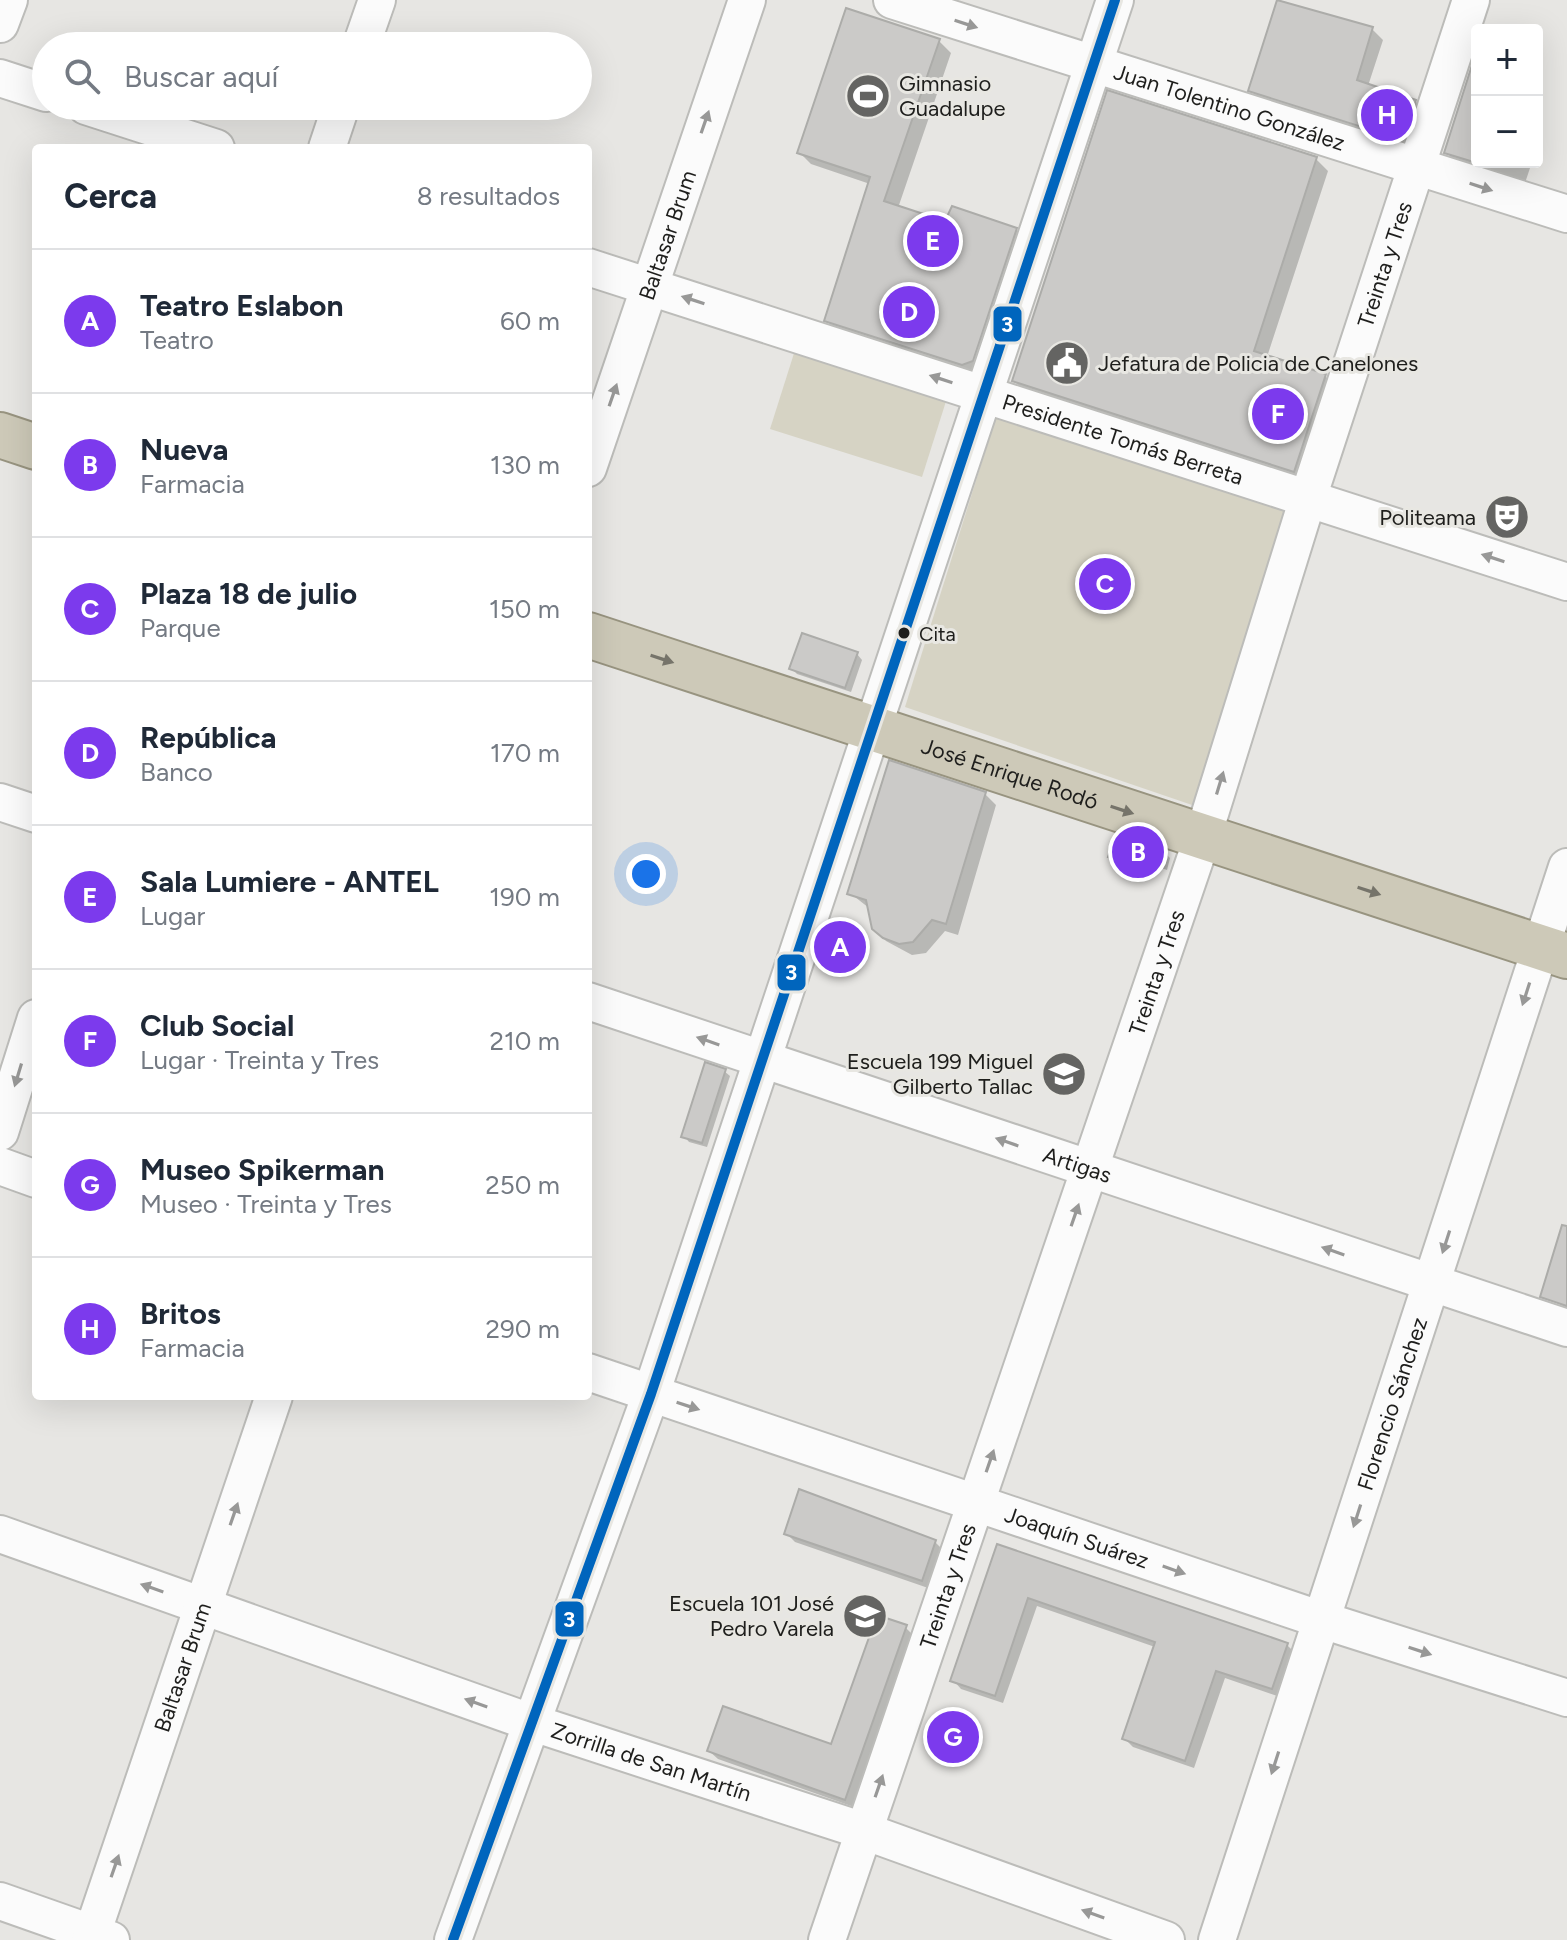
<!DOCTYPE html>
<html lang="es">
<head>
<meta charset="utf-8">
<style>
	:root { --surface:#fff; --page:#f2f2f3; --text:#1f2937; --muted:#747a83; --line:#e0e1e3; --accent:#7c3aed }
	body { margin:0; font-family:Figtree,sans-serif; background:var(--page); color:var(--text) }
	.controls { position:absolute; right:24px; top:24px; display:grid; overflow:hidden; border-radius:8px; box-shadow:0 8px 32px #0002 }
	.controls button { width:72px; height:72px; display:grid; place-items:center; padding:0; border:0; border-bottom:2px solid var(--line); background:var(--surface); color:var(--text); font:40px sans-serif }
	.you { position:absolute; left:646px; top:874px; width:28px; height:28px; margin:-20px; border:6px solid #fff; border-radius:50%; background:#1a73e8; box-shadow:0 0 0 12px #1a73e833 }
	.badge { display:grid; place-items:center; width:52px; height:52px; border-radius:50%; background:var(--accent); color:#fff; font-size:26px; font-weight:700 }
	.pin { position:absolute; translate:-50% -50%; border:4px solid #fff; box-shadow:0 2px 8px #0006 }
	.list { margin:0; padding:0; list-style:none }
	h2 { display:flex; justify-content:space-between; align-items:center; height:104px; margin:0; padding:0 32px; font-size:34px }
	h2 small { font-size:26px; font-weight:400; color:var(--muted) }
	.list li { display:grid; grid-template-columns:52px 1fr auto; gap:24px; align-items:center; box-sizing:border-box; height:144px; padding:0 32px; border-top:2px solid var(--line) }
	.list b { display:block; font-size:30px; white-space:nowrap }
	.list p { margin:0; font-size:26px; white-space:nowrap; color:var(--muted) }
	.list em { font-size:26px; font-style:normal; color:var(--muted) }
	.icon { flex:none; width:44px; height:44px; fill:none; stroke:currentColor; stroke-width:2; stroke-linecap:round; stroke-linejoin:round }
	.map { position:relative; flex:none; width:1567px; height:1940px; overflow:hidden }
	.search { position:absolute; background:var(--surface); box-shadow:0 8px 32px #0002; left:32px; top:32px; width:560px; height:88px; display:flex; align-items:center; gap:20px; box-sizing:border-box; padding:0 28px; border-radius:44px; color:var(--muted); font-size:30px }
	.panel { position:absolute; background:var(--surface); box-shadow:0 8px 32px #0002; left:32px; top:144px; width:560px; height:1256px; border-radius:8px }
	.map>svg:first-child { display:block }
	.green { fill:#d6d3c4 }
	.shadow { fill:#0003 }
	.building { fill:#cbcac8; stroke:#acaca9; stroke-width:2 }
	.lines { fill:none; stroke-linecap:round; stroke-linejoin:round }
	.minor-casing { stroke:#bcbcb9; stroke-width:40 }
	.highway-casing { stroke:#989480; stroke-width:48 }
	.minor { stroke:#fbfbfb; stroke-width:36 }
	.highway { stroke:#cdc9b8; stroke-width:44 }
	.bus-1-casing { stroke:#e8e7e2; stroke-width:16 }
	.bus-1 { stroke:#0065bd; stroke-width:10 }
	.oneway { fill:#989897 }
	.oneway2 { fill:#76746a }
	.bus-dot { fill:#1e1e1c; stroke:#e8e7e2; stroke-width:3 }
	.labels { text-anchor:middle; stroke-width:6; stroke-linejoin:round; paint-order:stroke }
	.bus-label { font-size:20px; fill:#1e1e1c; stroke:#e8e7e2; text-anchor:start }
	.poi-label { font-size:22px; fill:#1e1e1c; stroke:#e8e7e2; text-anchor:end }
	.street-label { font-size:22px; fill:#1e1e1c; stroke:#e8e7e2 }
	.line-badge { stroke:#e8e7e2; stroke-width:3 }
	.badge-label { font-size:22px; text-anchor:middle; font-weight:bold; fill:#fff }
</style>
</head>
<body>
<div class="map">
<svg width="1567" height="1940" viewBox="0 0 1567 1940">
	<rect width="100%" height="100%" fill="#e7e6e3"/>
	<!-- green -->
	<g class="green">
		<polygon points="796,347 948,395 922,477 770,429"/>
		<polygon points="996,417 1290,509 1198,807 905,707"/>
	</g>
	<!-- shadow -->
	<g class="shadow">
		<polygon points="1279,0 1372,29 1383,40 1368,86 1415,101 1426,112 1414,149 1261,101 1251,90"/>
		<polygon points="939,41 951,53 898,208 946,224 1016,230 1028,242 975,376 838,332 826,320 870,184 811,164 799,152"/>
		<polygon points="1477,56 1477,162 1532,162 1525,183 1455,161 1446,152"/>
		<polygon points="1316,159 1328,171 1267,357 1325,376 1337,388 1306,483 1026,393 1014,381"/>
		<polygon points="857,654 862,660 851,692 797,674 791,668"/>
		<polygon points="984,793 996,805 958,935 945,931 926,953 912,955 886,941 874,928 869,908 850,893"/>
		<polygon points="1165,853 1170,858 1167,870 1141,861 1138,870 1110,857"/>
		<polygon points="724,1071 730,1076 707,1147 689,1142 684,1136"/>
		<polygon points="1567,1254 1567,1308 1542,1296"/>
		<polygon points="801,1492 935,1542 944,1551 931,1589 795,1542 786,1533"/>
		<polygon points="999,1546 1287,1645 1295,1653 1280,1697 1225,1678 1194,1768 1133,1747 1124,1738 1155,1647 1037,1606 1003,1703 961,1689 953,1680"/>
		<polygon points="905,1627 914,1636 854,1807 718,1759 709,1751 832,1747"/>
	</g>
	<!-- building -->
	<g class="building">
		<polygon points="1277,0 1373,27 1357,80 1416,100 1403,140 1248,91"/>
		<polygon points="846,8 940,39 884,201 945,221 952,206 1017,228 973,361 962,365 824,321 870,177 797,153"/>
		<polygon points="1473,62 1477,62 1477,163 1444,153"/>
		<polygon points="1107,90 1317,157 1254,351 1326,374 1294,472 1012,381"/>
		<polygon points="802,633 858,652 845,688 789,669"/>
		<polygon points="889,760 986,792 946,924 932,920 913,942 899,944 883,938 872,929 866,900 847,894"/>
		<polygon points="1116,834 1166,851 1161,866 1135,857 1133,865 1108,857"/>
		<polygon points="705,1062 726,1069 702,1143 681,1137"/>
		<polygon points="1562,1225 1567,1226 1567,1306 1540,1297"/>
		<polygon points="799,1489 936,1540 922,1581 784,1534"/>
		<polygon points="997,1544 1288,1643 1272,1689 1216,1671 1185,1761 1122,1739 1155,1642 1028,1598 995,1696 950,1681"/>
		<polygon points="877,1615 907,1625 845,1800 707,1751 723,1706 831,1744"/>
	</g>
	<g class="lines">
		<!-- minor casing -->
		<g class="minor-casing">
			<g id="minor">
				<path id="s1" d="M 892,0 L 1567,214"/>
				<polyline points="0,24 9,0"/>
				<polyline points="361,46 377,0"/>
				<polyline points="0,78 46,93"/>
				<polyline points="86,106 216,148"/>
				<polyline points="327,148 341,106"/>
				<path id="s2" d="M 588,267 L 1567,582"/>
				<path id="s3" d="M 588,468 L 747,0"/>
				<polyline points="0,802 36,814"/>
				<path id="s4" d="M 588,1001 L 1567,1328"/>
				<polyline points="0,1132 36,1018"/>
				<polyline points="0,1166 36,1179"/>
				<path id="s5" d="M 588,1372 L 1322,1620 L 1567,1698"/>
				<path id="s6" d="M 0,1534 L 530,1722 L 864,1831 L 1166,1940"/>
				<polyline points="0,1901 111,1940"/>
				<path id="s7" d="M 90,1940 L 274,1396"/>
				<polyline points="453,1940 651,1394 1115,0"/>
				<path id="s8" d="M 827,1940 L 1203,836 L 1308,498 L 1471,0"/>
				<path id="s9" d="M 1217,1940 L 1567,867"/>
			</g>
		</g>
		<!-- highway casing -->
		<g class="highway-casing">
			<g id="highway">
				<polyline points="0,435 36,447"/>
				<path id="s10" d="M 588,635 L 1567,956"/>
			</g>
		</g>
		<!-- minor -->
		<use href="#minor" class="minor"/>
		<!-- highway -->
		<use href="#highway" class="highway"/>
		<!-- bus-1 casing -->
		<g class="bus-1-casing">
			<polyline id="bus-1" points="453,1940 651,1394 1115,0"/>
		</g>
		<!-- bus-1 -->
		<use href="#bus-1" class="bus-1"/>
	</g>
	<!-- one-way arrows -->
	<defs><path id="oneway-solid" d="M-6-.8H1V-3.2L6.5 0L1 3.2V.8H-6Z" transform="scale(2)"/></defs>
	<g class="oneway">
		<use href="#oneway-solid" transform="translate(966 24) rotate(18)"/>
		<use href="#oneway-solid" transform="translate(705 122) rotate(-71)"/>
		<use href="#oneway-solid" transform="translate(1481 187) rotate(18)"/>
		<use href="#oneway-solid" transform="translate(693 300) rotate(-162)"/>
		<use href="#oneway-solid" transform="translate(941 379) rotate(-162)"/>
		<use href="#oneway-solid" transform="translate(613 395) rotate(-71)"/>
		<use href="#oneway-solid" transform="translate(1493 558) rotate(-162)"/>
		<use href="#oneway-solid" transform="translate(1220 783) rotate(-73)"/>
		<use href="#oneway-solid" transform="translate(1526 994) rotate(108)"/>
		<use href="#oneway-solid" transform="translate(708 1041) rotate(-161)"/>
		<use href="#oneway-solid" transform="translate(18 1075) rotate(107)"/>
		<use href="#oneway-solid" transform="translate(1007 1142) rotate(-161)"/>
		<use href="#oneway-solid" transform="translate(1075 1215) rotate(-71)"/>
		<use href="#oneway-solid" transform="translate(1446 1242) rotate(108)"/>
		<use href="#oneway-solid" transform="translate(1333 1251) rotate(-161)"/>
		<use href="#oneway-solid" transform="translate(688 1406) rotate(18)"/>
		<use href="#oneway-solid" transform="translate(990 1461) rotate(-71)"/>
		<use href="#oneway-solid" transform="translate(234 1514) rotate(-71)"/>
		<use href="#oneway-solid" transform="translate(1357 1516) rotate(108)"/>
		<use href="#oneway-solid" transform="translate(1174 1570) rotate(19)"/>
		<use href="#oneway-solid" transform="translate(152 1588) rotate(-161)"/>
		<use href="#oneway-solid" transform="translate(1420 1651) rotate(18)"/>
		<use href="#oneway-solid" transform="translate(476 1703) rotate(-160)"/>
		<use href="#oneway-solid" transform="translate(1275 1763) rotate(108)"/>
		<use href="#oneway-solid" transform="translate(879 1786) rotate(-71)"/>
		<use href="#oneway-solid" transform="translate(115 1866) rotate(-71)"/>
		<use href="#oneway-solid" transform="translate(1093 1914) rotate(-160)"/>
	</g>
	<g class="oneway2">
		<use href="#oneway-solid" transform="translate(662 659) rotate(18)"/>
		<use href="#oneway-solid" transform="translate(1122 810) rotate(18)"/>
		<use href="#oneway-solid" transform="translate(1369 891) rotate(18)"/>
	</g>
	<!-- icons -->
	<defs>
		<g id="stadium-disc" transform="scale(2.3)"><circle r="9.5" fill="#646462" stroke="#e8e7e2"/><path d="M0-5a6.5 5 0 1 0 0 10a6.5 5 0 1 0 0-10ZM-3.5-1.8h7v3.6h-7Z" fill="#fff"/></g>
		<g id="civic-disc" transform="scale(2.3)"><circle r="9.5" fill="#646462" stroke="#e8e7e2"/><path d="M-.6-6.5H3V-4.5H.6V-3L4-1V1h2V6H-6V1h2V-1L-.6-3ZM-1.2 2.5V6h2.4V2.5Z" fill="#fff"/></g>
		<g id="theatre-disc" transform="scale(2.3)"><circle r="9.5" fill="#646462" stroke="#e8e7e2"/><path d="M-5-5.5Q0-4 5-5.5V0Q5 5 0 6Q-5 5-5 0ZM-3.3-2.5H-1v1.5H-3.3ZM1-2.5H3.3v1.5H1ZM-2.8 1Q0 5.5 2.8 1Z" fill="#fff"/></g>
		<g id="school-disc" transform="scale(2.3)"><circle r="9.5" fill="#646462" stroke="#e8e7e2"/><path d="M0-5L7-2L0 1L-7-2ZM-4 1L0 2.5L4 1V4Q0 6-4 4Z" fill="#fff"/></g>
	</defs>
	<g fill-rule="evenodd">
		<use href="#stadium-disc" x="868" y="96"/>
		<use href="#civic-disc" x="1067" y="363"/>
		<use href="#theatre-disc" x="1507" y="517"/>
		<use href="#school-disc" x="1064" y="1074"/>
		<use href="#school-disc" x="865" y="1616"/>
	</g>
	<!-- markers -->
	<circle class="bus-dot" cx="904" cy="633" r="7"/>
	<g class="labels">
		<!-- bus labels -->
		<g class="bus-label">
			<text x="919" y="641">Cita</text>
		</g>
		<!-- poi labels -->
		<g class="poi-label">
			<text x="899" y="91" text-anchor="start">Gimnasio<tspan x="899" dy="25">Guadalupe</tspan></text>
			<text x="1098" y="371" text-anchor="start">Jefatura de Policia de Canelones</text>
			<text x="1476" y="525">Politeama</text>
			<text x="1033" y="1069">Escuela 199 Miguel<tspan x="1033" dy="25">Gilberto Tallac</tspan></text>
			<text x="834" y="1611">Escuela 101 José<tspan x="834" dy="25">Pedro Varela</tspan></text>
		</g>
		<!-- street labels -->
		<g class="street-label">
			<text dy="8" stroke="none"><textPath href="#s1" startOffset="354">Juan Tolentino González</textPath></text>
			<text dy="8" stroke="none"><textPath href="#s3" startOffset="246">Baltasar Brum</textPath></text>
			<text dy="8" stroke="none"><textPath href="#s8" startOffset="1766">Treinta y Tres</textPath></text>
			<text dy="8" stroke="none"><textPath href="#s2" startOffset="562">Presidente Tomás Berreta</textPath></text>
			<text dy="8" stroke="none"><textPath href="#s10" startOffset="444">José Enrique Rodó</textPath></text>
			<text dy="8" stroke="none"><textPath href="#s8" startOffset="1022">Treinta y Tres</textPath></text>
			<text dy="8" stroke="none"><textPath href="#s4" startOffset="516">Artigas</textPath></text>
			<text dy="8" stroke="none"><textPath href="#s9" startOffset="564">Florencio Sánchez</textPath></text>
			<text dy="8" stroke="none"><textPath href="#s5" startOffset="516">Joaquín Suárez</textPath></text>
			<text dy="8" stroke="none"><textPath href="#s8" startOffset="374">Treinta y Tres</textPath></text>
			<text dy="8" stroke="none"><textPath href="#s7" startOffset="288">Baltasar Brum</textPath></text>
			<text dy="8" stroke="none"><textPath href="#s6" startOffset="690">Zorrilla de San Martín</textPath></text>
		</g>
	</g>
	<g class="line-badge">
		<rect x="992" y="305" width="31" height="38" rx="8" fill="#0065bd"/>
		<rect x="776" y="953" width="31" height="39" rx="8" fill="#0065bd"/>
		<rect x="554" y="1600" width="31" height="38" rx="8" fill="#0065bd"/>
	</g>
	<g class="badge-label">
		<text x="1007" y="332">3</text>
		<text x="791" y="980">3</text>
		<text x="569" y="1627">3</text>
	</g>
</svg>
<div class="controls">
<button>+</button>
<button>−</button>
</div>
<div class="you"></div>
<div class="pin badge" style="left:840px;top:947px">A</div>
<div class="pin badge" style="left:1138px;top:852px">B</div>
<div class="pin badge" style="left:1105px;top:584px">C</div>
<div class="pin badge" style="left:909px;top:312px">D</div>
<div class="pin badge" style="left:933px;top:241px">E</div>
<div class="pin badge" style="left:1278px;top:414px">F</div>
<div class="pin badge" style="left:953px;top:1737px">G</div>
<div class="pin badge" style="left:1387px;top:115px">H</div>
<div class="search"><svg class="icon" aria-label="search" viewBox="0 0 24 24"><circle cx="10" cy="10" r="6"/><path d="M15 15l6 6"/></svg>Buscar aquí</div>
<section class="panel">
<h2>Cerca<small>8 resultados</small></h2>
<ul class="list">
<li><span class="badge">A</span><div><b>Teatro Eslabon</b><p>Teatro</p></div><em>60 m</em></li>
<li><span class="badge">B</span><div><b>Nueva</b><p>Farmacia</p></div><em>130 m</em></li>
<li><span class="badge">C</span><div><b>Plaza 18 de julio</b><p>Parque</p></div><em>150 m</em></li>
<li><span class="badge">D</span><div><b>República</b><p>Banco</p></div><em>170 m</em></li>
<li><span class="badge">E</span><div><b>Sala Lumiere - ANTEL</b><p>Lugar</p></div><em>190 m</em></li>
<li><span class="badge">F</span><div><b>Club Social</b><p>Lugar · Treinta y Tres</p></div><em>210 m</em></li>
<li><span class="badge">G</span><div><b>Museo Spikerman</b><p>Museo · Treinta y Tres</p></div><em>250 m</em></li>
<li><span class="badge">H</span><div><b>Britos</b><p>Farmacia</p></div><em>290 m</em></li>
</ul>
</section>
</div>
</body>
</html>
